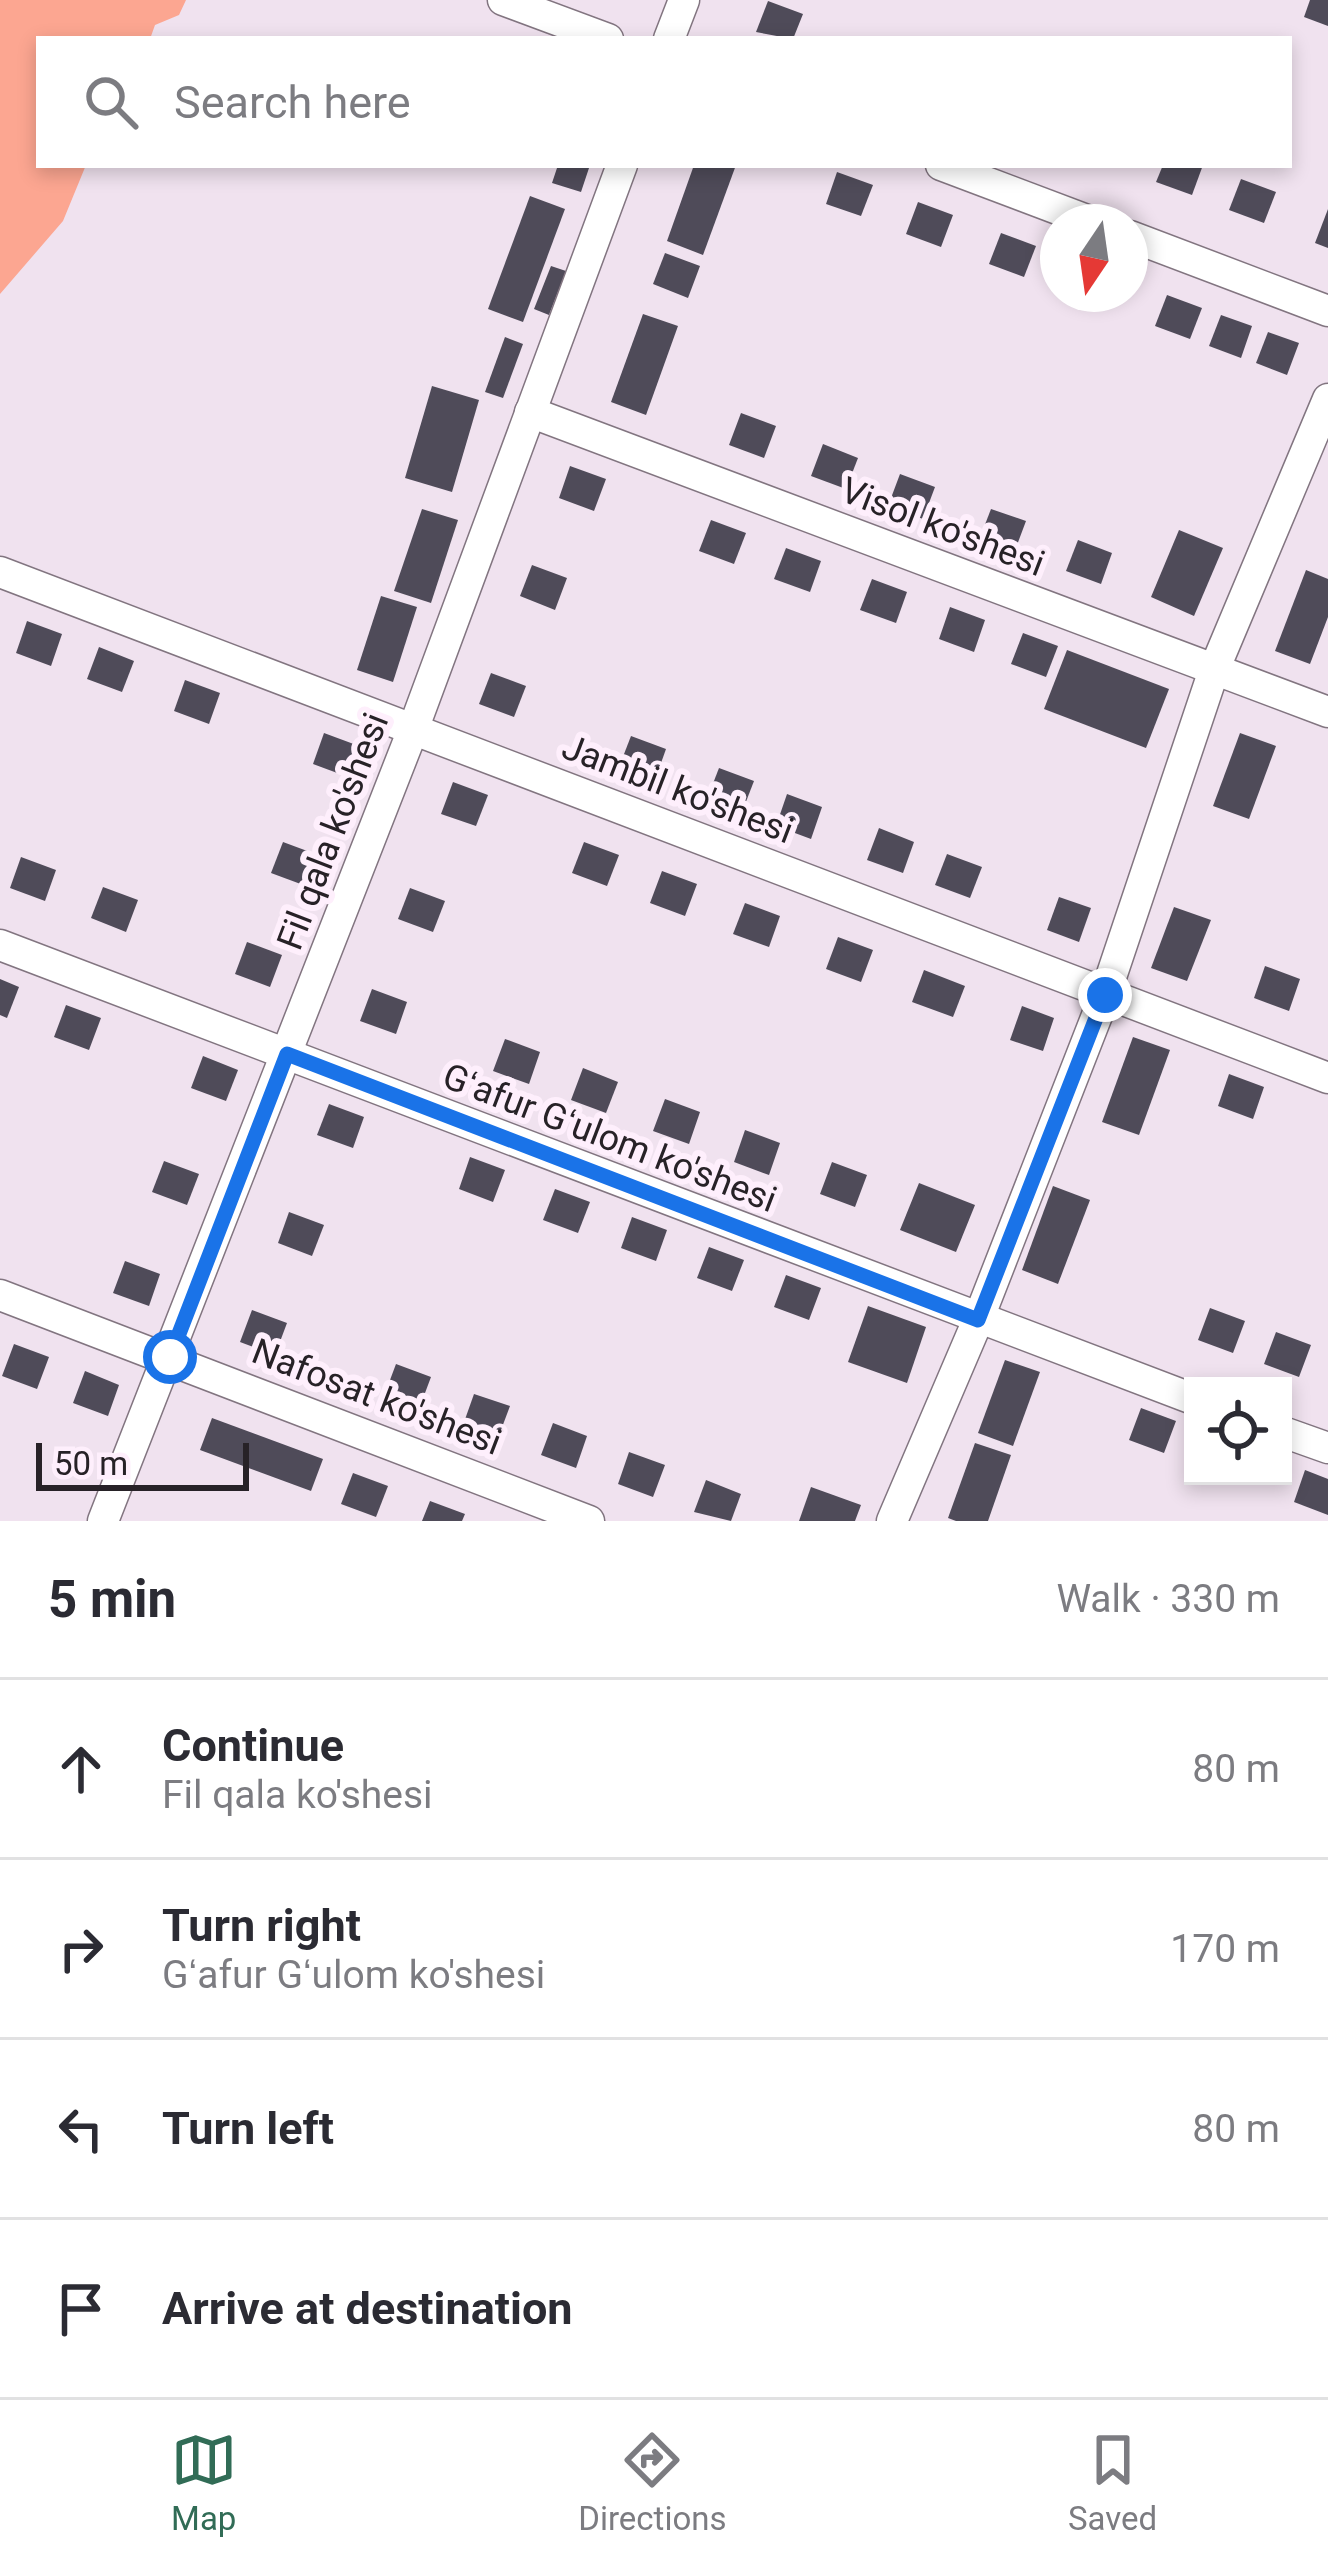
<!DOCTYPE html>
<html lang="en">
<head>
<meta charset="utf-8">
<style>
	:root { --surface:#fff; --page:#f2f2f3; --text:#2b2b33; --muted:#7c7c81; --line:#e1e1e2; --accent:#316c56 }
	body { margin:0; font-family:Roboto,sans-serif; background:var(--page); color:var(--text) }
	.controls { position:absolute; right:36px; bottom:36px; display:grid; overflow:hidden; border-radius:0px; box-shadow:0 6px 18px #0003 }
	.controls button { width:108px; height:108px; display:grid; place-items:center; padding:0; border:0; border-bottom:3px solid var(--line); background:var(--surface); color:var(--text); font:60px sans-serif }
	.compass { position:absolute; left:1040px; top:204px; width:108px; height:108px; border-radius:50%; background:var(--surface); box-shadow:0 6px 18px #0003; rotate:193deg }
	.scale { position:absolute; left:36px; bottom:30px; width:213px; box-sizing:border-box; padding-left:12px; border:6px solid #272227; border-top:0; font-size:33px; line-height:42px; white-space:nowrap; color:#272227; -webkit-text-stroke:9px #feeffc; paint-order:stroke }
	.stop { position:absolute; width:36px; height:36px; margin:-27px; border:9px solid #1a73e8; border-radius:50%; background:#fff }
	.stop.end { background:#1a73e8; border-color:#fff; box-shadow:0 3px 12px #0008 }
	.list { margin:0; padding:0; list-style:none }
	h2 { display:flex; justify-content:space-between; align-items:center; height:156px; margin:0; padding:0 48px; font-size:51px }
	h2 small { font-size:39px; font-weight:400; color:var(--muted) }
	.list li { display:grid; grid-template-columns:78px 1fr auto; gap:36px; align-items:center; box-sizing:border-box; height:180px; padding:0 48px; border-top:3px solid var(--line) }
	.list b { display:block; font-size:45px; white-space:nowrap }
	.list p { margin:0; font-size:39px; white-space:nowrap; color:var(--muted) }
	.list em { font-size:39px; font-style:normal; color:var(--muted) }
	.icon { flex:none; width:66px; height:66px; fill:none; stroke:currentColor; stroke-width:2; stroke-linecap:round; stroke-linejoin:round }
	.map { position:relative; flex:none; width:1328px; height:1521px; overflow:hidden }
	.search { position:absolute; background:var(--surface); box-shadow:0 6px 18px #0003; left:36px; right:36px; top:36px; height:132px; display:flex; align-items:center; gap:30px; box-sizing:border-box; padding:0 42px; border-radius:0px; color:var(--muted); font-size:45px }
	.sheet { height:876px; background:var(--surface) }
	nav { display:flex; justify-content:space-around; align-items:center; box-sizing:border-box; height:168px; border-top:3px solid var(--line); background:var(--surface); font-size:33px; color:var(--muted) }
	nav a { display:grid; justify-items:center; gap:6px }
	nav .on { color:var(--accent) }
	.map>svg:first-child { display:block }
	.green { fill:#fca691 }
	.building { fill:#4f4b59 }
	.lines { fill:none; stroke-linecap:round; stroke-linejoin:round }
	.minor-casing { stroke:#827580; stroke-width:33 }
	.minor { stroke:#fff; stroke-width:30 }
	.route { stroke:#1a73e8; stroke-width:15 }
	.labels { text-anchor:middle; stroke-width:12; stroke-linejoin:round; paint-order:stroke }
	.street-label { font-size:36px; fill:#272227; stroke:#feeffc }
</style>
</head>
<body>
<div class="map">
<svg width="1328" height="1521" viewBox="0 0 1328 1521">
	<rect width="100%" height="100%" fill="#f0e2ef"/>
	<!-- green -->
	<polygon class="green" points="0,0 186,0 179,15 155,25 150,39 39,39 39,165 86,165 63,221 0,294"/>
	<!-- building -->
	<g class="building">
		<polygon points="1310,0 1328,0 1328,26 1304,17"/>
		<polygon points="768,1 803,14 793,39 756,32"/>
		<polygon points="558,165 590,165 581,192 552,183"/>
		<polygon points="694,165 736,165 703,255 667,241"/>
		<polygon points="1163,165 1203,165 1192,195 1156,182"/>
		<polygon points="837,172 873,185 861,216 826,204"/>
		<polygon points="1241,179 1276,192 1264,223 1229,210"/>
		<polygon points="530,196 565,209 523,322 488,309"/>
		<polygon points="918,202 953,215 941,247 906,234"/>
		<polygon points="1328,209 1328,248 1315,243"/>
		<polygon points="1001,233 1036,246 1024,277 989,264"/>
		<polygon points="665,253 700,266 688,298 653,284"/>
		<polygon points="551,266 566,271 549,315 534,309"/>
		<polygon points="1070,294 1115,294 1110,309"/>
		<polygon points="1167,295 1202,308 1190,339 1155,326"/>
		<polygon points="643,314 678,326 646,415 611,402"/>
		<polygon points="1221,315 1252,326 1241,358 1209,346"/>
		<polygon points="1268,332 1299,343 1287,375 1256,363"/>
		<polygon points="505,337 523,344 503,398 485,392"/>
		<polygon points="432,386 479,400 452,492 405,478"/>
		<polygon points="741,413 776,426 764,458 729,445"/>
		<polygon points="823,444 858,458 846,489 811,476"/>
		<polygon points="570,466 606,479 594,511 559,498"/>
		<polygon points="900,474 935,487 923,519 888,506"/>
		<polygon points="422,509 458,520 431,603 394,591"/>
		<polygon points="991,509 1026,521 1014,553 979,540"/>
		<polygon points="711,520 746,533 734,564 699,551"/>
		<polygon points="1179,530 1223,548 1194,616 1151,597"/>
		<polygon points="1078,540 1112,553 1101,584 1066,571"/>
		<polygon points="786,548 821,561 810,592 774,579"/>
		<polygon points="532,565 567,578 555,610 520,596"/>
		<polygon points="1306,570 1328,579 1328,617 1310,664 1275,651"/>
		<polygon points="872,579 907,592 896,623 860,610"/>
		<polygon points="381,596 417,607 393,682 357,670"/>
		<polygon points="950,607 985,620 974,652 939,639"/>
		<polygon points="27,621 62,634 51,666 16,653"/>
		<polygon points="1023,633 1058,646 1046,677 1011,664"/>
		<polygon points="99,647 134,661 122,692 87,679"/>
		<polygon points="1067,650 1169,689 1146,748 1044,709"/>
		<polygon points="491,673 526,686 514,717 479,704"/>
		<polygon points="185,680 220,693 209,724 174,711"/>
		<polygon points="324,733 359,746 348,777 313,764"/>
		<polygon points="1240,733 1276,746 1249,819 1213,806"/>
		<polygon points="631,736 666,749 655,780 619,767"/>
		<polygon points="719,768 754,781 742,812 707,799"/>
		<polygon points="453,782 488,795 476,826 441,814"/>
		<polygon points="787,794 822,807 811,839 776,826"/>
		<polygon points="879,828 914,842 903,873 867,860"/>
		<polygon points="283,842 318,855 306,886 271,873"/>
		<polygon points="584,842 619,855 607,886 572,873"/>
		<polygon points="947,854 982,867 970,898 935,885"/>
		<polygon points="21,857 56,870 45,901 10,888"/>
		<polygon points="662,871 697,884 685,916 650,903"/>
		<polygon points="103,887 138,900 126,932 91,918"/>
		<polygon points="410,888 445,901 433,932 398,919"/>
		<polygon points="1059,897 1091,908 1079,942 1047,930"/>
		<polygon points="745,903 780,916 769,947 733,934"/>
		<polygon points="1174,907 1211,920 1187,981 1151,968"/>
		<polygon points="838,937 873,950 861,982 826,969"/>
		<polygon points="247,942 282,955 270,987 235,974"/>
		<polygon points="1265,966 1300,979 1289,1011 1254,998"/>
		<polygon points="924,970 965,986 953,1017 912,1002"/>
		<polygon points="0,979 19,987 7,1018 0,1015"/>
		<polygon points="372,989 407,1002 396,1034 360,1021"/>
		<polygon points="66,1005 101,1018 89,1050 54,1037"/>
		<polygon points="1022,1006 1054,1018 1043,1051 1010,1040"/>
		<polygon points="1133,1037 1170,1050 1139,1135 1102,1122"/>
		<polygon points="505,1039 540,1052 529,1084 493,1071"/>
		<polygon points="203,1056 238,1070 226,1101 191,1088"/>
		<polygon points="583,1068 618,1082 606,1113 571,1100"/>
		<polygon points="1229,1074 1264,1087 1253,1119 1218,1106"/>
		<polygon points="665,1099 700,1112 689,1144 653,1131"/>
		<polygon points="329,1104 364,1117 353,1148 317,1135"/>
		<polygon points="745,1130 780,1143 769,1175 734,1162"/>
		<polygon points="470,1157 505,1170 493,1202 459,1189"/>
		<polygon points="164,1161 199,1174 187,1205 152,1192"/>
		<polygon points="832,1162 867,1175 855,1207 820,1194"/>
		<polygon points="919,1183 975,1205 956,1252 900,1230"/>
		<polygon points="1053,1186 1090,1200 1058,1284 1022,1270"/>
		<polygon points="555,1189 590,1202 578,1233 543,1220"/>
		<polygon points="289,1212 324,1225 312,1256 278,1243"/>
		<polygon points="632,1217 667,1230 656,1261 621,1248"/>
		<polygon points="709,1247 744,1260 732,1291 697,1278"/>
		<polygon points="125,1261 160,1274 149,1306 113,1293"/>
		<polygon points="786,1275 821,1288 809,1320 774,1307"/>
		<polygon points="868,1306 926,1327 907,1383 848,1362"/>
		<polygon points="1210,1308 1245,1321 1233,1353 1198,1340"/>
		<polygon points="252,1310 287,1323 275,1355 240,1342"/>
		<polygon points="1276,1332 1311,1345 1299,1377 1264,1364"/>
		<polygon points="14,1344 49,1357 37,1389 2,1376"/>
		<polygon points="1005,1360 1040,1372 1013,1446 978,1433"/>
		<polygon points="396,1364 431,1377 419,1409 384,1396"/>
		<polygon points="85,1371 119,1385 108,1416 73,1403"/>
		<polygon points="474,1394 510,1406 498,1438 463,1425"/>
		<polygon points="1141,1408 1176,1421 1164,1453 1129,1440"/>
		<polygon points="212,1418 323,1459 311,1491 200,1450"/>
		<polygon points="553,1423 587,1436 576,1468 541,1455"/>
		<polygon points="975,1443 1011,1455 988,1521 956,1521 948,1518"/>
		<polygon points="629,1452 665,1465 653,1497 618,1484"/>
		<polygon points="1305,1470 1328,1479 1328,1515 1294,1502"/>
		<polygon points="353,1473 388,1486 376,1517 341,1504"/>
		<polygon points="706,1480 741,1494 731,1521 694,1512"/>
		<polygon points="811,1487 861,1505 855,1521 799,1521"/>
		<polygon points="430,1501 465,1514 462,1521 422,1521"/>
	</g>
	<g class="lines">
		<!-- minor casing -->
		<g class="minor-casing">
			<g id="minor">
				<polyline points="503,0 608,39"/>
				<polyline points="669,39 684,0"/>
				<polyline points="941,165 1092,222"/>
				<polyline points="1130,236 1328,311"/>
				<polyline points="530,412 1328,712"/>
				<polyline points="0,572 1328,1078"/>
				<polyline points="0,945 1193,1399"/>
				<polyline points="0,1295 589,1521"/>
				<polyline points="1283,1432 1328,1448"/>
				<polyline points="103,1521 414,727 622,165"/>
				<polyline points="892,1521 978,1320 1105,995 1214,670 1328,399"/>
			</g>
		</g>
		<!-- minor -->
		<use href="#minor" class="minor"/>
	</g>
	<g class="lines">
		<!-- route -->
		<polyline class="route" points="170,1357 287,1054 978,1320 1105,995"/>
	</g>
	<g class="labels">
		<!-- street labels -->
		<g class="street-label">
			<text transform="translate(943 526) rotate(21)" y="13">Visol ko'shesi</text>
			<text transform="translate(678 788) rotate(21)" y="13">Jambil ko'shesi</text>
			<text transform="translate(332 831) rotate(-69)" y="13">Fil qala ko'shesi</text>
			<text transform="translate(610 1137) rotate(21)" y="13">Gʻafur Gʻulom ko'shesi</text>
			<text transform="translate(377 1396) rotate(21)" y="13">Nafosat ko'shesi</text>
		</g>
	</g>
</svg>
<div class="controls">
<button><svg class="icon" aria-label="locate" viewBox="0 0 24 24"><circle cx="12" cy="12" r="6"/><path d="M12 2v4M12 18v4M2 12h4M18 12h4"/></svg></button>
</div>
<svg class="compass" viewBox="-18 -18 36 36"><path d="M0-13l5 13h-10z" fill="#e53935"/><path d="M0 13l5-13h-10z" fill="#7c7c81"/></svg>
<div class="scale">50 m</div>
<div class="stop" style="left:170px;top:1357px"></div>
<div class="stop end" style="left:1105px;top:995px"></div>
<div class="search"><svg class="icon" aria-label="search" viewBox="0 0 24 24"><circle cx="10" cy="10" r="6"/><path d="M15 15l6 6"/></svg>Search here</div>
</div>
<section class="sheet">
<h2>5 min<small>Walk · 330 m</small></h2>
<ul class="list">
<li><svg class="icon" aria-label="ahead" viewBox="0 0 24 24"><path d="M12 20V5M6 11l6-6 6 6"/></svg><div><b>Continue</b><p>Fil qala ko'shesi</p></div><em>80 m</em></li>
<li><svg class="icon" aria-label="right" viewBox="0 0 24 24"><path d="M7 20v-9h11M14 6l5 5-5 5"/></svg><div><b>Turn right</b><p>Gʻafur Gʻulom ko'shesi</p></div><em>170 m</em></li>
<li><svg class="icon" aria-label="left" viewBox="0 0 24 24"><path d="M17 20v-9H6M10 6l-5 5 5 5"/></svg><div><b>Turn left</b></div><em>80 m</em></li>
<li><svg class="icon" aria-label="arrive" viewBox="0 0 24 24"><path d="M6 21V4h12l-3 4 3 4H6"/></svg><div><b>Arrive at destination</b></div></li>
</ul>
</section>
<nav>
<a class="on"><svg class="icon" aria-label="map" viewBox="0 0 24 24"><path d="M3 6l6-2 6 2 6-2v14l-6 2-6-2-6 2zM9 4v14M15 6v14"/></svg>Map</a>
<a><svg class="icon" aria-label="directions" viewBox="0 0 24 24"><path d="M12 3l9 9-9 9-9-9zM9 14v-3h6M13 9l2 2-2 2"/></svg>Directions</a>
<a><svg class="icon" aria-label="saved" viewBox="0 0 24 24"><path d="M7 4h10v16l-5-4-5 4z"/></svg>Saved</a>
</nav>
</body>
</html>
